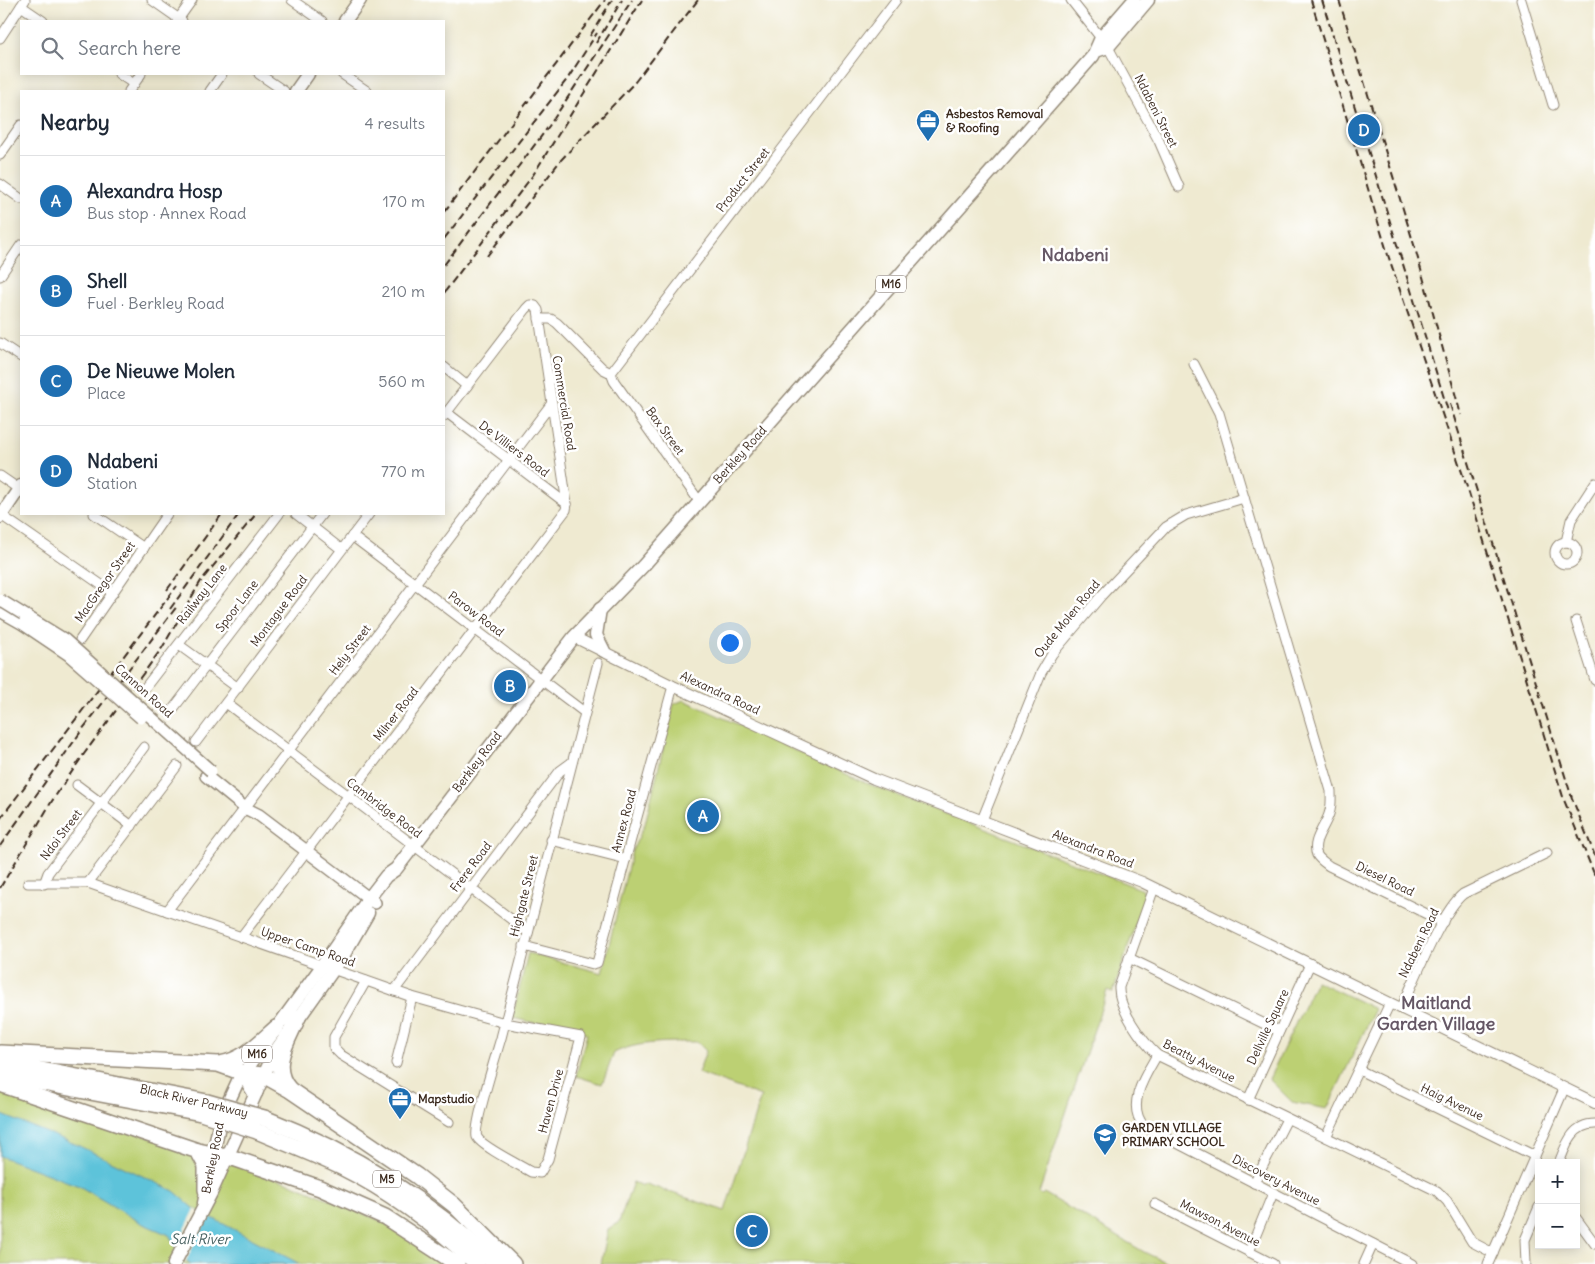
<!DOCTYPE html>
<html lang="en">
<head>
<meta charset="utf-8">
<style>
	:root { --surface:#fff; --page:#f2f2f3; --text:#1f2937; --muted:#747a83; --line:#e0e1e3; --accent:#1f6fb2 }
	body { margin:0; font-family:Delius,sans-serif; background:var(--page); color:var(--text) }
	.controls { position:absolute; right:15px; bottom:15px; display:grid; overflow:hidden; border-radius:0px; box-shadow:0 2px 12px #0003 }
	.controls button { width:45px; height:45px; display:grid; place-items:center; padding:0; border:0; border-bottom:1px solid var(--line); background:var(--surface); color:var(--text); font:25px sans-serif }
	.you { position:absolute; left:729px; top:642px; width:18px; height:18px; margin:-12px; border:4px solid #fff; border-radius:50%; background:#1a73e8; box-shadow:0 0 0 8px #1a73e833 }
	.badge { display:grid; place-items:center; width:32px; height:32px; border-radius:50%; background:var(--accent); color:#fff; font-size:16px; font-weight:700 }
	.pin { position:absolute; translate:-50% -50%; border:2px solid #fff; box-shadow:0 1px 5px #0006 }
	.list { margin:0; padding:0; list-style:none }
	h2 { display:flex; justify-content:space-between; align-items:center; height:65px; margin:0; padding:0 20px; font-size:21px }
	h2 small { font-size:16px; font-weight:400; color:var(--muted) }
	.list li { display:grid; grid-template-columns:32px 1fr auto; gap:15px; align-items:center; box-sizing:border-box; height:90px; padding:0 20px; border-top:1px solid var(--line) }
	.list b { display:block; font-size:19px; white-space:nowrap }
	.list p { margin:0; font-size:16px; white-space:nowrap; color:var(--muted) }
	.list em { font-size:16px; font-style:normal; color:var(--muted) }
	.icon { flex:none; width:28px; height:28px; fill:none; stroke:currentColor; stroke-width:2; stroke-linecap:round; stroke-linejoin:round }
	.map { position:relative; flex:none; width:1595px; height:1264px; overflow:hidden }
	.search { position:absolute; background:var(--surface); box-shadow:0 2px 12px #0003; left:20px; top:20px; width:425px; height:55px; display:flex; align-items:center; gap:12px; box-sizing:border-box; padding:0 18px; border-radius:0px; color:var(--muted); font-size:19px }
	.panel { position:absolute; background:var(--surface); box-shadow:0 2px 12px #0003; left:20px; top:90px; width:425px; height:425px; border-radius:0px }
	.map>svg:first-child { display:block }
	.green { fill:#bcd073; stroke:#7c7d48 }
	.water { fill:#5dc3da; stroke:#4c767c }
	.pier { fill:#efead1 }
	.lines { fill:none; stroke-linecap:round; stroke-linejoin:round }
	.minor-casing { stroke:#958a78; stroke-width:11 }
	.tertiary-casing { stroke:#958a78; stroke-width:12 }
	.secondary-casing { stroke:#958a78; stroke-width:14 }
	.primary-casing { stroke:#958a78; stroke-width:15 }
	.motorway-casing { stroke:#958a78; stroke-width:18 }
	.minor { stroke:#fff; stroke-width:9 }
	.tertiary { stroke:#fff; stroke-width:10 }
	.secondary { stroke:#fff; stroke-width:11 }
	.primary { stroke:#fff; stroke-width:12 }
	.motorway { stroke:#fff; stroke-width:15 }
	.rail { stroke:#3b2a1e; stroke-width:2; stroke-dasharray:8 4; stroke-linecap:butt }
	.secondary-bridge-casing { stroke:#958a78; stroke-width:14; stroke-linecap:butt }
	.motorway-bridge-casing { stroke:#958a78; stroke-width:18; stroke-linecap:butt }
	.secondary-bridge { stroke:#fff; stroke-width:11 }
	.motorway-bridge { stroke:#fff; stroke-width:15 }
	.labels { text-anchor:middle; stroke-width:5; stroke-linejoin:round; paint-order:stroke }
	.shield { fill:#fff; stroke:#766a62; stroke-width:1 }
	.shield-label { font-size:11px; font-weight:bold; fill:#3b2a1e }
	.street-label { font-size:12px; fill:#3b2a1e; stroke:#fff }
	.poi-label { font-size:12px; font-weight:bold; fill:#3b2a1e; stroke:#fff; text-anchor:start }
	.water-label { font-size:14px; font-style:italic; fill:#476060; stroke:#fff }
	.district-label { font-size:18px; font-weight:bold; fill:#665866; stroke:#fff }
</style>
</head>
<body>
<div class="map">
<svg width="1595" height="1264" viewBox="0 0 1595 1264">
	<rect width="100%" height="100%" fill="#fff"/>
	<filter id="ink" filterUnits="userSpaceOnUse"><feTurbulence type="fractalNoise" baseFrequency=".02" numOctaves="2"/><feDisplacementMap in="SourceGraphic" scale="10" xChannelSelector="R" yChannelSelector="G"/><feConvolveMatrix kernelMatrix="1 2 1 2 8 2 1 2 1" color-interpolation-filters="sRGB"/></filter>
	<filter id="wash" filterUnits="userSpaceOnUse"><feTurbulence type="fractalNoise" baseFrequency=".0096" numOctaves="4" result="noise"/><feDisplacementMap in="SourceGraphic" scale="20" xChannelSelector="R" yChannelSelector="G"/><feGaussianBlur stdDeviation="1.12" result="paint"/><feColorMatrix in="noise" values="0 0 0 0 0 0 0 0 0 0 0 0 0 0 0 0 0 1.4 0 .05"/><feComposite in="paint" operator="in"/></filter>
	<g filter="url(#wash)">
		<rect width="100%" height="100%" fill="#efead1"/>
		<!-- green -->
		<g class="green">
			<path d="M 684,700 L 866,783 L 1143,890 L 1145,896 L 1113,993 L 1107,991 L 1039,1193 L 1042,1195 L 1044,1193 L 1144,1252 L 1169,1264 L 601,1264 L 608,1229 L 619,1222 L 633,1182 L 643,1186 L 646,1184 L 725,1211 L 761,1096 L 698,1073 L 706,1051 L 697,1042 C 671,1042 637,1041 614,1053 L 602,1084 L 576,1076 L 587,1034 L 512,1018 L 528,953 L 602,973 L 632,851 L 645,824 L 674,704 Z"/>
			<polygon points="1316,981 1375,1009 1327,1109 1292,1102 1269,1079"/>
			<polygon points="0,1089 293,1184 381,1221 448,1264 0,1264"/>
		</g>
		<!-- water -->
		<polygon class="water" points="0,1114 75,1144 174,1191 195,1209 300,1264 191,1264 183,1258 169,1235 141,1223 79,1186 0,1156"/>
		<!-- pier -->
		<polygon class="pier" points="195,1209 208,1216 185,1263 175,1249"/>
	</g>
	<g filter="url(#ink)">
		<g class="lines">
			<!-- minor casing -->
			<g class="minor-casing">
				<g id="minor">
					<polyline points="152,0 182,21"/>
					<polyline points="292,0 322,21"/>
					<polyline points="1071,0 1108,47 1159,141 1179,187"/>
					<polyline points="1521,0 1553,105"/>
					<polyline points="21,6 43,21"/>
					<polyline points="177,21 192,0"/>
					<polyline points="0,38 25,0"/>
					<polyline points="119,74 134,84"/>
					<polyline points="259,74 284,91"/>
					<polyline points="342,74 367,91"/>
					<polyline points="129,91 141,74"/>
					<polyline points="210,91 222,74"/>
					<polyline points="0,155 21,125"/>
					<polyline points="0,184 21,199"/>
					<polyline points="0,276 21,245"/>
					<polyline points="539,319 551,319 557,323 603,369 611,373"/>
					<polyline points="0,343 21,357"/>
					<path d="M 1194,364 L 1219,413 L 1331,791 C 1331,799 1332,806 1329,814 C 1325,827 1311,841 1317,855 C 1319,859 1325,863 1329,866 L 1443,922"/>
					<polyline points="444,367 467,386"/>
					<polyline points="446,412 567,504"/>
					<polyline points="0,476 19,489"/>
					<polyline points="699,501 614,381 611,373 896,0"/>
					<polyline points="94,514 144,548"/>
					<polyline points="296,514 341,549"/>
					<polyline points="1,515 113,593"/>
					<polyline points="352,536 584,712"/>
					<polyline points="1566,542 1571,520 1595,483"/>
					<circle cx="1566" cy="553" r="11"/>
					<polyline points="1576,621 1595,680"/>
					<polyline points="80,640 167,514"/>
					<polyline points="179,645 238,688"/>
					<polyline points="144,689 279,514"/>
					<polyline points="226,703 528,932"/>
					<polyline points="170,713 322,514"/>
					<polyline points="196,742 369,514"/>
					<polyline points="77,785 132,826"/>
					<polyline points="982,820 1041,673 1052,654 1101,596 1166,527 1186,515 1244,498"/>
					<polyline points="551,840 626,859"/>
					<path d="M 28,883 L 88,883 L 412,997 L 505,1023 L 581,1037 L 548,1159 L 540,1173 L 531,1172 C 521,1166 481,1146 477,1137 C 473,1128 497,1052 501,1038 C 534,913 565,788 598,663"/>
					<polyline points="88,883 177,766"/>
					<polyline points="44,884 48,873 144,747"/>
					<path d="M 1154,888 L 1119,987 C 1118,1008 1142,1041 1157,1055 L 1437,1191 L 1447,1201 L 1472,1242 L 1493,1253"/>
					<polyline points="167,911 552,403"/>
					<polyline points="241,937 566,510 567,504 538,310 535,306 530,305 526,309 444,416"/>
					<polyline points="524,946 593,964 597,963 673,686"/>
					<polyline points="1129,958 1279,1031"/>
					<polyline points="366,981 334,1037 334,1048 341,1055 449,1122"/>
					<polyline points="394,991 560,771 571,763"/>
					<path d="M 1401,1009 C 1415,980 1441,912 1463,894 L 1547,853"/>
					<path d="M 1157,1055 C 1146,1074 1125,1105 1144,1126 L 1412,1264"/>
					<polyline points="396,1063 412,997"/>
					<polyline points="1359,1070 1535,1156"/>
					<polyline points="1248,1100 1310,964"/>
					<polyline points="1326,1137 1390,1003"/>
					<path d="M 1559,1163 C 1566,1145 1572,1124 1595,1124"/>
					<polyline points="1254,1183 1287,1119"/>
					<polyline points="1155,1204 1273,1264"/>
					<polyline points="1576,1218 1595,1244"/>
					<polyline points="1249,1252 1273,1193"/>
					<polyline points="1364,1264 1373,1244"/>
					<polyline points="1488,1264 1564,1089"/>
					<polyline points="1526,1264 1525,1240 1539,1207"/>
				</g>
			</g>
			<!-- tertiary casing -->
			<g class="tertiary-casing">
				<polyline id="tertiary" points="574,637 673,686 874,779 1142,882 1595,1103"/>
			</g>
			<!-- secondary casing -->
			<g class="secondary-casing">
				<g id="secondary">
					<polyline points="0,611 23,624"/>
					<polyline points="206,776 245,808 259,815 375,903"/>
				</g>
			</g>
			<!-- primary casing -->
			<g class="primary-casing">
				<g id="primary">
					<polyline points="345,21 360,0"/>
					<polyline points="1096,51 1108,47 1148,0"/>
					<polyline points="296,91 308,74"/>
					<polyline points="0,517 21,486"/>
					<polyline points="600,609 596,635 604,651"/>
					<polyline points="204,1203 220,1120 238,1081 322,966 369,898 386,876 396,869 574,637 643,566 1093,56 1101,38 1134,0"/>
					<polyline points="174,1264 211,1193 274,1053 343,956 368,913"/>
				</g>
			</g>
			<!-- motorway casing -->
			<g class="motorway-casing">
				<g id="motorway">
					<polyline points="0,1053 218,1064 243,1073 255,1092"/>
					<polyline points="0,1062 207,1102"/>
					<path d="M 220,1064 C 244,1060 258,1044 276,1028"/>
					<polyline points="243,1073 263,1075 290,1090 417,1176 454,1205 513,1264"/>
					<polyline points="0,1075 201,1113"/>
					<polyline points="0,1084 198,1151 236,1159 320,1188 385,1217 457,1264"/>
					<path d="M 289,1089 C 269,1066 288,1041 298,1017"/>
					<path d="M 264,1118 C 349,1151 429,1200 495,1264"/>
					<path d="M 257,1131 C 285,1143 314,1154 341,1167 C 390,1191 437,1227 477,1264"/>
					<polyline points="198,1151 206,1166 206,1190"/>
				</g>
			</g>
			<!-- minor -->
			<use href="#minor" class="minor"/>
			<!-- tertiary -->
			<use href="#tertiary" class="tertiary"/>
			<!-- secondary -->
			<use href="#secondary" class="secondary"/>
			<!-- primary -->
			<use href="#primary" class="primary"/>
			<!-- motorway -->
			<use href="#motorway" class="motorway"/>
			<!-- rail -->
			<g class="rail">
				<polyline points="1311,0 1388,255 1469,493 1564,800 1595,876"/>
				<polyline points="1322,0 1448,411"/>
				<polyline points="1339,0 1415,248 1461,415"/>
				<polyline points="590,36 612,0"/>
				<polyline points="596,43 622,0"/>
				<polyline points="444,212 605,0"/>
				<polyline points="444,239 568,78 597,33"/>
				<polyline points="487,256 560,161 635,82 698,0"/>
				<polyline points="444,265 549,126 632,0"/>
				<polyline points="444,293 533,175 642,0"/>
				<polyline points="1450,404 1554,741 1572,798 1595,856"/>
				<polyline points="167,590 222,514"/>
				<polyline points="170,609 239,514"/>
				<polyline points="0,819 177,586"/>
				<polyline points="0,846 82,730 178,605"/>
				<polyline points="0,888 52,801 84,754 162,648 201,581 256,514"/>
			</g>
			<!-- secondary-bridge casing -->
			<g class="secondary-bridge-casing">
				<g id="secondary-bridge">
					<polyline points="0,600 65,640 211,771"/>
					<polyline points="23,624 69,655 141,718"/>
				</g>
			</g>
			<!-- motorway-bridge casing -->
			<g class="motorway-bridge-casing">
				<g id="motorway-bridge">
					<polyline points="207,1102 264,1118"/>
					<polyline points="201,1113 257,1131"/>
				</g>
			</g>
			<!-- secondary-bridge -->
			<use href="#secondary-bridge" class="secondary-bridge"/>
			<!-- motorway-bridge -->
			<use href="#motorway-bridge" class="motorway-bridge"/>
		</g>
	</g>
	<!-- icons -->
	<defs>
		<g id="office-pin" transform="scale(1.25)"><path d="M0 17L-7.5 6A9.5 9.5 0 1 1 7.5 6Z" fill="#1f6fb2" stroke="#fff"/><path d="M-6-3h4V-5.5h4V-3h4V5H-6ZM-1-4.5V-3h2v-1.5ZM-6 0V1H6V0Z" fill="#fff"/></g>
		<g id="school-pin" transform="scale(1.25)"><path d="M0 17L-7.5 6A9.5 9.5 0 1 1 7.5 6Z" fill="#1f6fb2" stroke="#fff"/><path d="M0-5L7-2L0 1L-7-2ZM-4 1L0 2.5L4 1V4Q0 6-4 4Z" fill="#fff"/></g>
	</defs>
	<g fill-rule="evenodd">
		<use href="#office-pin" x="928" y="121"/>
		<use href="#office-pin" x="400" y="1099"/>
		<use href="#school-pin" x="1105" y="1135"/>
	</g>
	<g class="labels">
		<!-- shield labels -->
		<g class="shield">
			<rect x="876" y="275.5" width="30" height="17" rx="4"/>
			<rect x="242" y="1045.5" width="30" height="17" rx="4"/>
			<rect x="373" y="1170.5" width="28" height="17" rx="4"/>
		</g>
		<g class="shield-label">
			<text x="891" y="288">M16</text>
			<text x="257" y="1058">M16</text>
			<text x="387" y="1183">M5</text>
		</g>
		<!-- street labels -->
		<g class="street-label">
			<text transform="translate(1156 111) rotate(63)" y="4">Ndabeni Street</text>
			<text transform="translate(743 180) rotate(-52)" y="4">Product Street</text>
			<text transform="translate(564 403) rotate(81)" y="4">Commercial Road</text>
			<text transform="translate(665 431) rotate(54)" y="4">Bax Street</text>
			<text transform="translate(514 449) rotate(37)" y="4">De Villiers Road</text>
			<text transform="translate(740 455) rotate(-48)" y="4">Berkley Road</text>
			<text transform="translate(105 582) rotate(-55)" y="4">MacGregor Street</text>
			<text transform="translate(202 594) rotate(-52)" y="4">Railway Lane</text>
			<text transform="translate(237 606) rotate(-53)" y="4">Spoor Lane</text>
			<text transform="translate(279 611) rotate(-53)" y="4">Montague Road</text>
			<text transform="translate(476 614) rotate(37)" y="4">Parow Road</text>
			<text transform="translate(1067 619) rotate(-51)" y="4">Oude Molen Road</text>
			<text transform="translate(350 650) rotate(-53)" y="4">Hely Street</text>
			<text transform="translate(144 691) rotate(42)" y="4">Cannon Road</text>
			<text transform="translate(720 693) rotate(25)" y="4">Alexandra Road</text>
			<text transform="translate(396 714) rotate(-52)" y="4">Milner Road</text>
			<text transform="translate(477 762) rotate(-53)" y="4">Berkley Road</text>
			<text transform="translate(384 808) rotate(37)" y="4">Cambridge Road</text>
			<text transform="translate(624 821) rotate(-75)" y="4">Annex Road</text>
			<text transform="translate(61 835) rotate(-53)" y="4">Ndoi Street</text>
			<text transform="translate(1093 849) rotate(21)" y="4">Alexandra Road</text>
			<text transform="translate(471 867) rotate(-53)" y="4">Frere Road</text>
			<text transform="translate(1385 879) rotate(26)" y="4">Diesel Road</text>
			<text transform="translate(524 896) rotate(-76)" y="4">Highgate Street</text>
			<text transform="translate(1419 943) rotate(-64)" y="4">Ndabeni Road</text>
			<text transform="translate(308 947) rotate(19)" y="4">Upper Camp Road</text>
			<text transform="translate(1268 1027) rotate(-65)" y="4">Dellville Square</text>
			<text transform="translate(1199 1061) rotate(27)" y="4">Beatty Avenue</text>
			<text transform="translate(194 1101) rotate(13)" y="4">Black River Parkway</text>
			<text transform="translate(551 1101) rotate(-75)" y="4">Haven Drive</text>
			<text transform="translate(1452 1102) rotate(26)" y="4">Haig Avenue</text>
			<text transform="translate(213 1158) rotate(-79)" y="4">Berkley Road</text>
			<text transform="translate(1276 1180) rotate(27)" y="4">Discovery Avenue</text>
			<text transform="translate(1220 1223) rotate(27)" y="4">Mawson Avenue</text>
		</g>
		<!-- poi labels -->
		<g class="poi-label">
			<text x="946" y="118">Asbestos Removal<tspan x="946" dy="14">&amp; Roofing</tspan></text>
			<text x="418" y="1103">Mapstudio</text>
			<text x="1122" y="1132">GARDEN VILLAGE<tspan x="1122" dy="14">PRIMARY SCHOOL</tspan></text>
		</g>
		<!-- water labels -->
		<g class="water-label">
			<text x="200" y="1244">Salt River</text>
		</g>
		<!-- district labels -->
		<g class="district-label">
			<text x="1075" y="261">Ndabeni</text>
			<text x="1436" y="1009">Maitland<tspan x="1436" dy="21">Garden Village</tspan></text>
		</g>
	</g>
</svg>
<div class="controls">
<button>+</button>
<button>−</button>
</div>
<div class="you"></div>
<div class="pin badge" style="left:703px;top:816px">A</div>
<div class="pin badge" style="left:510px;top:686px">B</div>
<div class="pin badge" style="left:752px;top:1231px">C</div>
<div class="pin badge" style="left:1364px;top:130px">D</div>
<div class="search"><svg class="icon" aria-label="search" viewBox="0 0 24 24"><circle cx="10" cy="10" r="6"/><path d="M15 15l6 6"/></svg>Search here</div>
<section class="panel">
<h2>Nearby<small>4 results</small></h2>
<ul class="list">
<li><span class="badge">A</span><div><b>Alexandra Hosp</b><p>Bus stop · Annex Road</p></div><em>170 m</em></li>
<li><span class="badge">B</span><div><b>Shell</b><p>Fuel · Berkley Road</p></div><em>210 m</em></li>
<li><span class="badge">C</span><div><b>De Nieuwe Molen</b><p>Place</p></div><em>560 m</em></li>
<li><span class="badge">D</span><div><b>Ndabeni</b><p>Station</p></div><em>770 m</em></li>
</ul>
</section>
</div>
</body>
</html>
